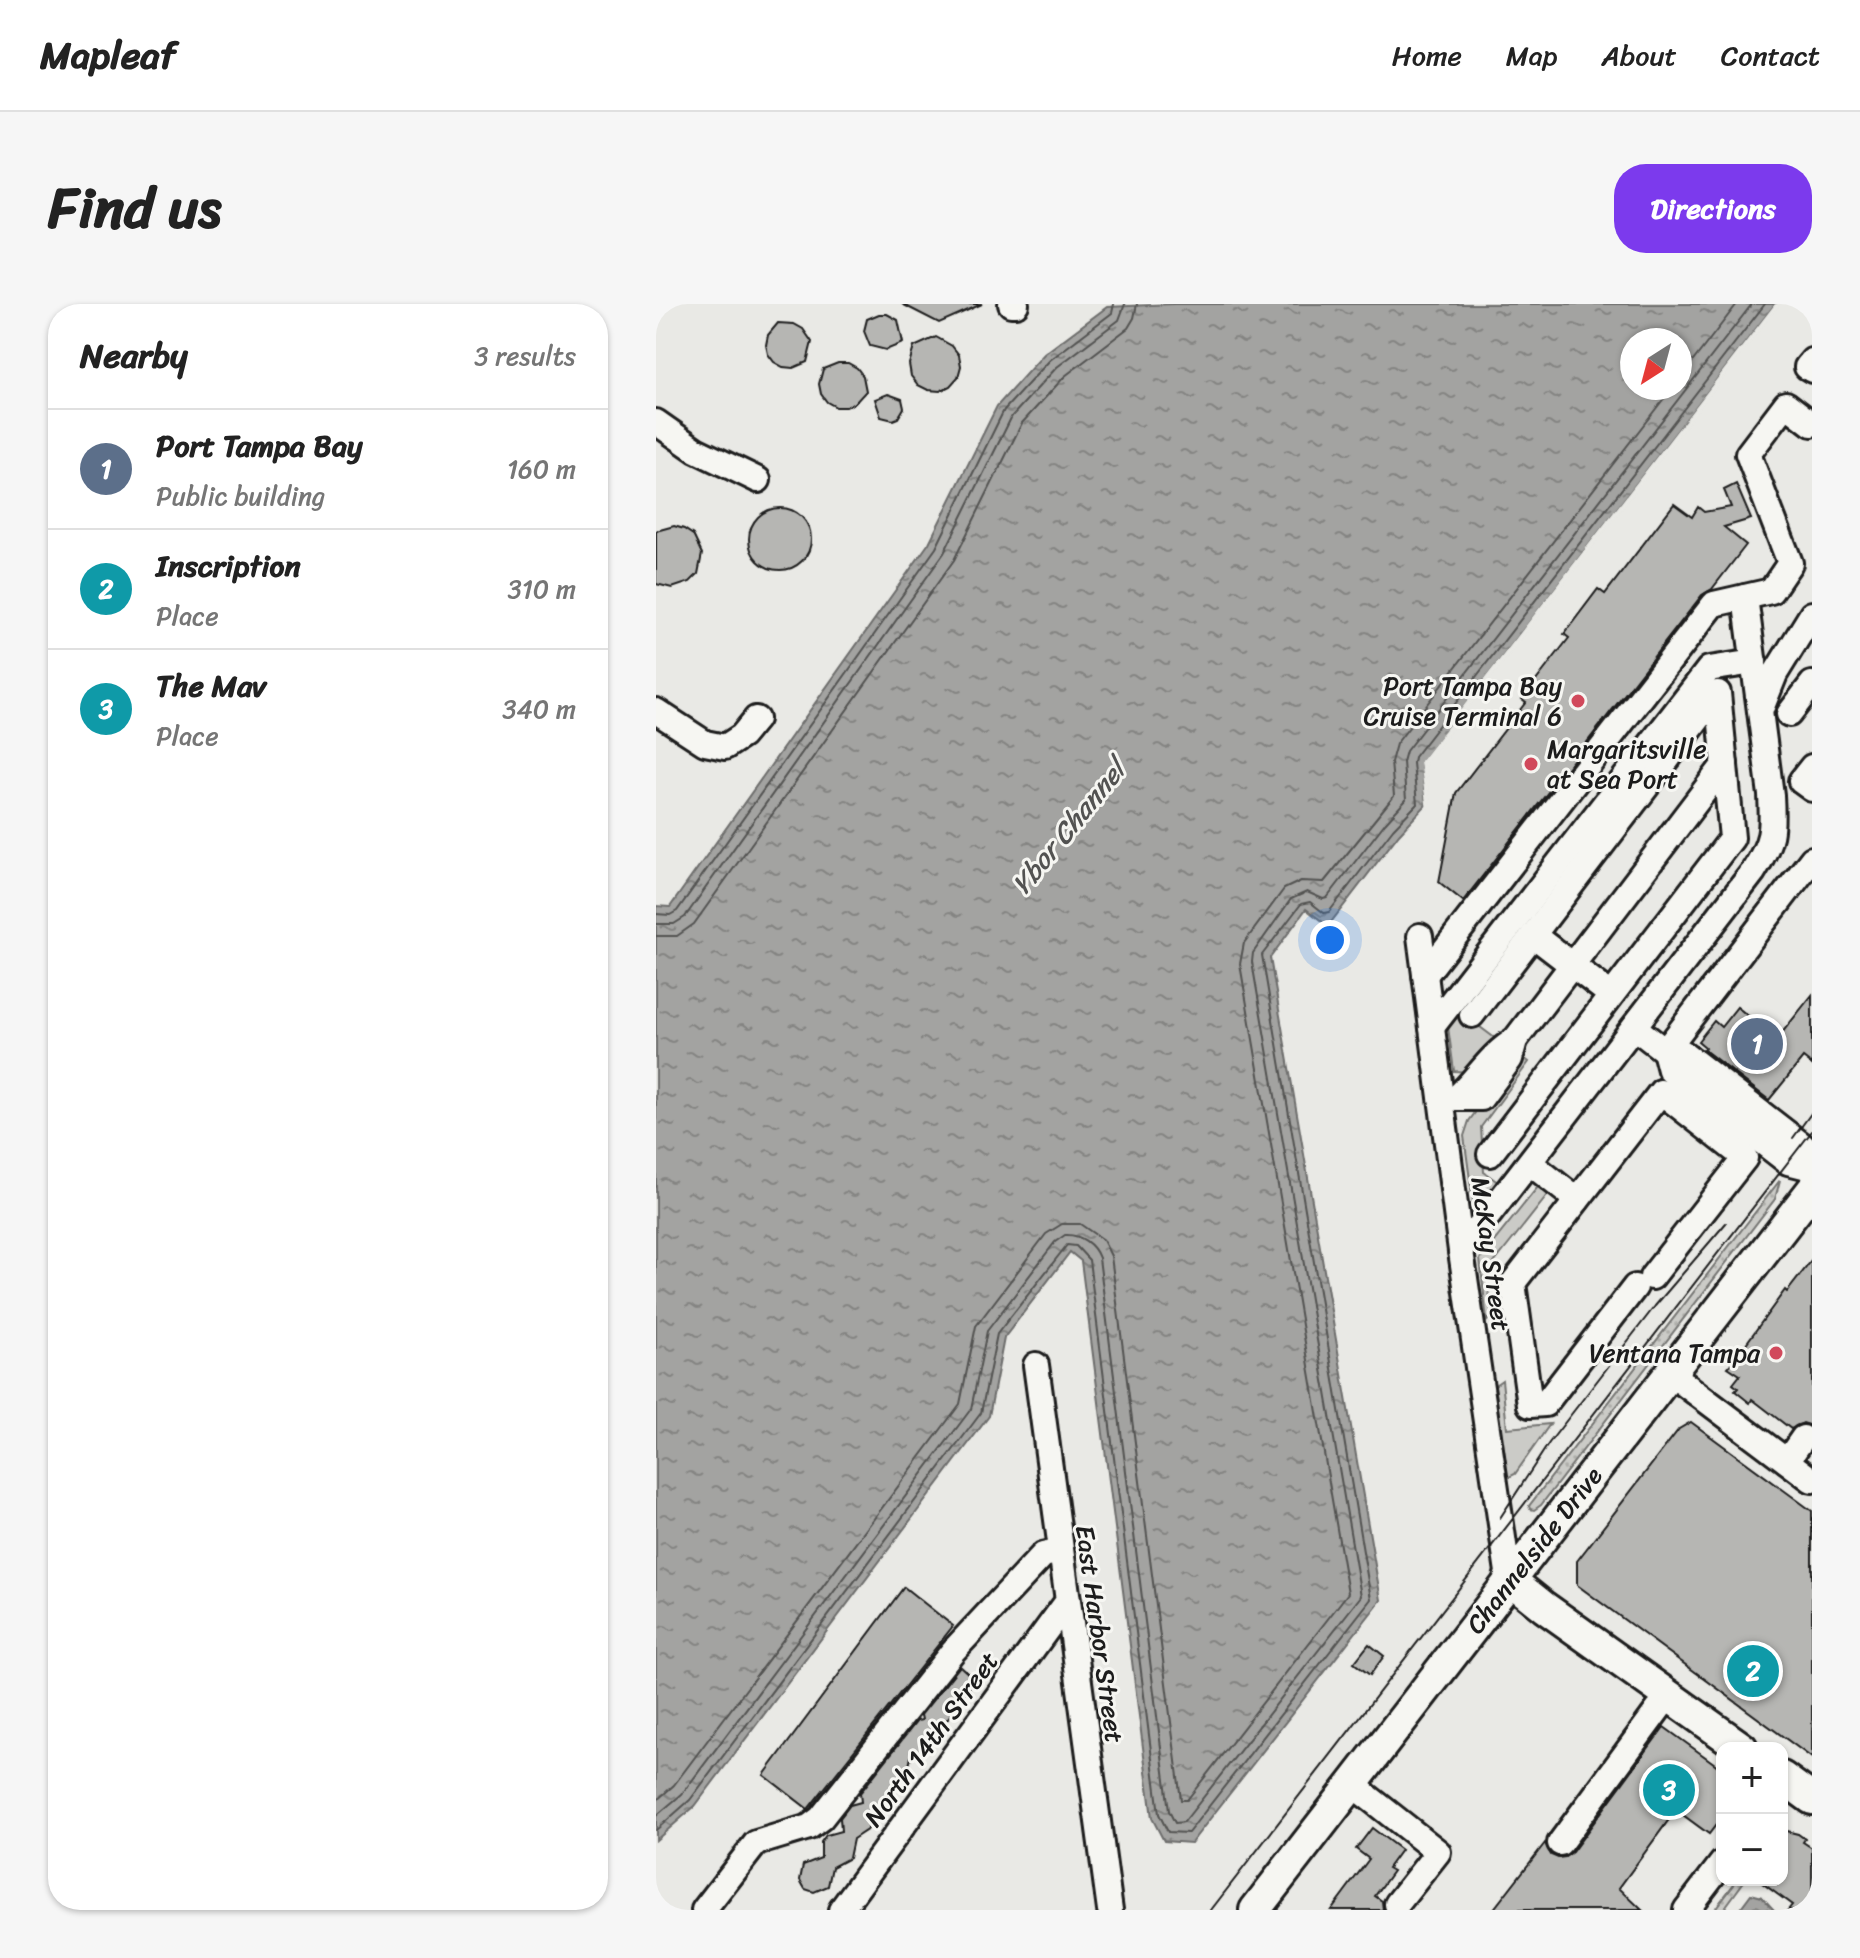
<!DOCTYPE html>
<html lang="en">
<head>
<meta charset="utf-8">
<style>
	:root { --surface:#fff; --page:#f6f6f6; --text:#222; --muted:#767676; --line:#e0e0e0; --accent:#7c3aed }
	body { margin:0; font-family:Sriracha,sans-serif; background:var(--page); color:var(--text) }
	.controls { position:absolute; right:24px; bottom:24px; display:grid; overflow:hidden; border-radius:16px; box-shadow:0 2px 6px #0004 }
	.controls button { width:72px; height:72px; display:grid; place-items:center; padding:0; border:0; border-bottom:2px solid var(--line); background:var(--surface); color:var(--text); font:40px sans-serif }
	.compass { position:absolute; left:964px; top:24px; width:72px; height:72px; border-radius:50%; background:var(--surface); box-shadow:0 2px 6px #0004; rotate:216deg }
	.you { position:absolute; left:674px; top:636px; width:28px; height:28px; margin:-20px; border:6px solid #fff; border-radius:50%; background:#1a73e8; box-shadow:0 0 0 12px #1a73e833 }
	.badge { display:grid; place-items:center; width:52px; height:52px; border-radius:50%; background:var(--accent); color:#fff; font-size:26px; font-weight:700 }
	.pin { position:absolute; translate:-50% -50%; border:4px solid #fff; box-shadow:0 2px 8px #0006 }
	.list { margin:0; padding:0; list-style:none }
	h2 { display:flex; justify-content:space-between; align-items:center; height:104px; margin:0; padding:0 32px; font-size:34px }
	h2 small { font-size:26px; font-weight:400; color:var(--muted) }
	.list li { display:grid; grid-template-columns:52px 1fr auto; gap:24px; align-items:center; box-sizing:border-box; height:120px; padding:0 32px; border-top:2px solid var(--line) }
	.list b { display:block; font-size:30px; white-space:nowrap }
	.list p { margin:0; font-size:26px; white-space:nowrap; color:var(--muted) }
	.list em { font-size:26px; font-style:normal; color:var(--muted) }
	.map { position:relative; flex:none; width:1156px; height:1606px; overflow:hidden; border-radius:32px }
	header { display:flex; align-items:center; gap:48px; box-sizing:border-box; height:112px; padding:0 40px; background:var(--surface); border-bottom:2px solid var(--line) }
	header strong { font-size:38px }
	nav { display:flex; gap:44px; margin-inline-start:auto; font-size:28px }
	.intro { display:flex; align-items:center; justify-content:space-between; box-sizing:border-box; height:192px; padding:0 48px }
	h1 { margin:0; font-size:56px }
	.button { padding:20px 36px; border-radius:32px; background:var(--accent); color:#fff; font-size:28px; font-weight:700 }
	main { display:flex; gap:48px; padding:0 48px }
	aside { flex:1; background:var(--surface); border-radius:32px; box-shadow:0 2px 6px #0004 }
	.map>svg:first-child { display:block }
	.green { fill:#cbcbc7; stroke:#747472; stroke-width:2 }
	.garden { fill:url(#garden-dots); stroke:#747472; stroke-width:2 }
	.water { fill:url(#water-ripples); stroke:#6d6d6c; stroke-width:2; fill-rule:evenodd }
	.pier { fill:#e9e9e5 }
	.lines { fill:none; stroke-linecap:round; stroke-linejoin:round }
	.shore { stroke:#525251; stroke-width:2 }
	.building { fill:#b6b6b3; stroke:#1c1c1c; stroke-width:2 }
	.minor-casing { stroke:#1c1c1c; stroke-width:30 }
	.major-casing { stroke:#1c1c1c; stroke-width:36 }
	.minor { stroke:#f6f6f2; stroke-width:24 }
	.major { stroke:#f6f6f2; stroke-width:30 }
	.tram { stroke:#1c1c1c; stroke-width:2 }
	.poi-dot { fill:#d1495b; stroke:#f6f6f2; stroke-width:3 }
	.labels { text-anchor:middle; stroke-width:6; stroke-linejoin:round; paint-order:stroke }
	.poi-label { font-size:26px; fill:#1c1c1c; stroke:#f6f6f2; text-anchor:end }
	.street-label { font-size:26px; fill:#1c1c1c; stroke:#f6f6f2 }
	.water-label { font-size:28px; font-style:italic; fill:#525251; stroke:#f6f6f2 }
</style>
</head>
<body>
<header>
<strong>Mapleaf</strong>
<nav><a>Home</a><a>Map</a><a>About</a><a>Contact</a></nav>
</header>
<div class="intro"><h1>Find us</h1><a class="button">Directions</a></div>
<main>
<aside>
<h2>Nearby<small>3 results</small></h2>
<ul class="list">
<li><span class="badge" style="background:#5c6f8a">1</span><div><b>Port Tampa Bay</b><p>Public building</p></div><em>160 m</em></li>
<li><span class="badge" style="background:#0f9aa8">2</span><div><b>Inscription</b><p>Place</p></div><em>310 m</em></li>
<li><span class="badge" style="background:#0f9aa8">3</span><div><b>The Mav</b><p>Place</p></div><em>340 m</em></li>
</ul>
</aside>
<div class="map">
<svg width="1156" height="1606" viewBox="0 0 1156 1606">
	<defs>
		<pattern id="garden-dots" width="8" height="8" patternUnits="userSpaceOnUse" patternTransform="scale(2)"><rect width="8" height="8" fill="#cbcbc7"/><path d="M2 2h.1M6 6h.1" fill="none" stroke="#aeaeaa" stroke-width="1.8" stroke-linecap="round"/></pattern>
		<pattern id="water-ripples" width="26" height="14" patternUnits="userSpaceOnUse" patternTransform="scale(2)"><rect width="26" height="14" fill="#a3a3a1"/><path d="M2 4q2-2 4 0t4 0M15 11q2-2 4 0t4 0" fill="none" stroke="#848482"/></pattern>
	</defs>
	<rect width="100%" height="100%" fill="#e9e9e5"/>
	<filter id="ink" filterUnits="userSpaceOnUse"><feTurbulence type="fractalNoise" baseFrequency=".0125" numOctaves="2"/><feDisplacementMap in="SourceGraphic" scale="16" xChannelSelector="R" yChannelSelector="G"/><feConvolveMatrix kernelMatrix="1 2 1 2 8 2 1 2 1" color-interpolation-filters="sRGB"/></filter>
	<g filter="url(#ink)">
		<!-- green -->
		<g class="green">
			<polygon points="804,708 840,735 815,768 798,767 792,723"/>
			<polygon points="863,750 873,758 825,823 828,868 843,879 830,896 817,898 808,832 813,817"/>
			<polygon points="885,879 895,887 831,968 836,1012 831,1017 824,955"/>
			<polygon points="846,1076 851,1124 894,1120 859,1170 851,1174 839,1081"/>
		</g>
		<!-- garden -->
		<g class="garden">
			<polygon points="1124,876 1119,895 885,1201 878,1206 874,1205 873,1202"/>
			<polygon points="1081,1576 1089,1576 1067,1606 1058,1606"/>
		</g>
		<!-- water -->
		<g class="water">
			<path d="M 518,0 L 1119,0 L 765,458 L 770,501 L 743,530 L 672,622 L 650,605 L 614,654 L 725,1296 L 535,1539 L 508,1537 L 496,1514 L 425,957 L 414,948 L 348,1034 L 333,1112 L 39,1502 L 0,1536 L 0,602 L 14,603 L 273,239 L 341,102 L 388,50 L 451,3 ZM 976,36 L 1024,36 L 1024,84 L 976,84 Z"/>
			<polygon points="1095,1590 1106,1593 1118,1606 1083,1606"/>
		</g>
		<!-- pier -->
		<polygon class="pier" points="1119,0 1123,0 769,459 774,501 771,506 764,458"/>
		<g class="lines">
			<!-- shore -->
			<g class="shore">
				<polyline points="1024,74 1081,0"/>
				<polyline points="0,610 14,611 21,607 280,244 348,106 394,56 456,9 458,0"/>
				<polyline points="0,620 18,620 29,613 288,249 356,112 401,63 463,16 469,0"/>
				<polyline points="0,632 21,632 38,620 298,256 366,119 409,72 472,24 478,14 481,0"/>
				<polyline points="0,1497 18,1481 304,1100 320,1022 390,930 406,920 424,920 447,936 455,952 525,1496 531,1496 692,1289 584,660 588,639 628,585 645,577 668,578 738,492 735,458 740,440 1016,84"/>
				<path d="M 0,1512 L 26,1490 L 315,1105 L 331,1027 L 399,938 L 409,931 C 424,930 438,940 443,954 L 513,1507 L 519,1519 L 528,1518 L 705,1292 L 596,658 L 597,649 L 635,595 L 651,588 L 667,595 L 671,594 L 729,519 L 750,496 L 747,458 L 750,447 L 1096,0"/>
				<polyline points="0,1526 34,1496 325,1109 341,1030 411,941 420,942 433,956 503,1510 512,1528 532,1529 715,1295 606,651 645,600 654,598 668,609 673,608 737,525 761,500 757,459 758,453 1109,0"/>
			</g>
		</g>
		<!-- building -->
		<g class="building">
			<polygon points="246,0 326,0 283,19"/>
			<polygon points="223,10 231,10 242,16 247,39 230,46 214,42 208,27 211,15"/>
			<polygon points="122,19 138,20 147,25 156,38 151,58 137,64 127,63 118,58 112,50 110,41 112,31"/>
			<polygon points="280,33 296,42 303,51 305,62 302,73 294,82 284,87 272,86 262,81 255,72 253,60 258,43"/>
			<polygon points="182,59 192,59 201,64 207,72 210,87 199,99 190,103 180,103 171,98 165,90 163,80 167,65"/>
			<polygon points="232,90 246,95 248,104 242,114 237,116 225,113 219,95"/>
			<polygon points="1080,180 1095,215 1068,223 1090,241 1056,285 1046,291 807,597 783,578 800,489 870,398 866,395 913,334 908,330 942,285 949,290 1018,200 1036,213 1042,203 1048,208 1075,203 1068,186"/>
			<circle cx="124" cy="235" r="31"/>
			<polygon points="18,222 28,225 37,231 46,250 42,270 34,278 16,284 0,280 0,227"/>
			<polygon points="1156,691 1156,761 1147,754 1113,796 1047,745 1049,743 1042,737 1058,717 1065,723 1081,703 1121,735"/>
			<polygon points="1156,956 1156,1122 1147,1119 1135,1125 1096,1095 1094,1099 1079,1087 1082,1084 1077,1080 1084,1071 1072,1063 1078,1056 1075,1054 1087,1040 1089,1041 1129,986 1131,988"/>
			<polygon points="1035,1118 1156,1207 1156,1454 921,1281 921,1257 1023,1125"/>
			<polygon points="248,1283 297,1322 152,1505 108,1471"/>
			<polygon points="713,1340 728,1352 714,1371 698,1359"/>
			<polygon points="304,1362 315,1372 313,1387 297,1396 295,1410 289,1418 276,1422 271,1443 255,1453 251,1471 237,1480 232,1498 217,1508 212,1525 197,1535 193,1554 176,1563 172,1582 158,1588 149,1585 144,1576 147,1561 165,1554 165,1538 170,1531 185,1527 184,1514 194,1501 205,1498 204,1489 261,1417 266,1416 265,1411"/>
			<polygon points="1008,1423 1066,1465 1066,1513 1053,1530 1020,1506 963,1584 986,1606 837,1606 889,1539 895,1551 902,1554 909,1553 916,1548"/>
			<polygon points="716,1524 745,1546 732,1564 737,1567 719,1592 726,1597 727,1606 675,1606 713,1555 700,1545"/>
			<polygon points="1126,1526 1142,1530 1149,1535 1147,1538 1156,1544 1156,1606 1132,1606 1136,1601 1102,1576 1126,1576"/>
		</g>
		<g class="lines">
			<!-- minor casing -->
			<g class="minor-casing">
				<g id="minor">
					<polyline points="355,0 360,0"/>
					<polyline points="1156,57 1151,63 1156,66"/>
					<polyline points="0,118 40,146 102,176"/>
					<polyline points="1105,405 1119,370 1156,310"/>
					<polyline points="0,407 49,439 69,443 86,432 100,415"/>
					<polyline points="1133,410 1156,380"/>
					<polyline points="1156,463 1145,477 1156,485"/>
					<polyline points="877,631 955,691"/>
					<polyline points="764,632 805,947 853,1275"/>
					<polyline points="769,671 1058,300 1115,287 1134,259 1092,150 1130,100 1156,120"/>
					<polyline points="816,711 1062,389 1076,534 834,850"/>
					<polyline points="776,723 1053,365 1098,358"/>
					<polyline points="978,723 1009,747 1026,748 1146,841 1156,852"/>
					<polyline points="859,736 1069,460"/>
					<path d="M 859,736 L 854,755 L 825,794 L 800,794 C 821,775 835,750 859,736 Z"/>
					<polyline points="1009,747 1156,555"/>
					<polyline points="1009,747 1014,766 1132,858 1156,864"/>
					<polyline points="874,859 921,896"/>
					<path d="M 805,947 L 1097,568 C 1117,537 1117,526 1115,491 L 1089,293"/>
					<polyline points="979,983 889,1100 874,1101 857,979 1005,788 1089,854 996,973"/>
					<polyline points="380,1061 454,1606"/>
					<polyline points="1015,1070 1156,1176"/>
					<polyline points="1131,1157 1147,1134"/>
					<polyline points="697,1481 782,1548 741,1600"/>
					<polyline points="904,1539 1012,1392"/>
					<polyline points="48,1606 100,1539 153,1523 165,1514 297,1347 387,1251 405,1247"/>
					<polyline points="185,1606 411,1298"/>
					<polyline points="1030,1606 1066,1559"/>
				</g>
			</g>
			<!-- major casing -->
			<g class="major-casing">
				<g id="major">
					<polyline points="853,1275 888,1303 1086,1444"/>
					<polyline points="1126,1473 1156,1495"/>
					<polyline points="599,1606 1156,886"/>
				</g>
			</g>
			<!-- minor -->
			<use href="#minor" class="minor"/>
			<!-- major -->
			<use href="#major" class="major"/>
			<!-- tram -->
			<g class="tram">
				<polyline points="1137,834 1156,808"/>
				<polyline points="844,1214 893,1139 999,1002 1070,919"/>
				<polyline points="555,1606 1156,827"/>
			</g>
		</g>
	</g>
	<!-- markers -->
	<g class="poi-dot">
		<circle cx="922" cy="397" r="8"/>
		<circle cx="875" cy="460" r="8"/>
		<circle cx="1120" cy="1049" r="8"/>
	</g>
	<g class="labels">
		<!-- poi labels -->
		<g class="poi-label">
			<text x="906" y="391">Port Tampa Bay<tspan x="906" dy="30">Cruise Terminal 6</tspan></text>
			<text x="891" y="454" text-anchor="start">Margaritsville<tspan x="891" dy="30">at Sea Port</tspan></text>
			<text x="1104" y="1058">Ventana Tampa</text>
		</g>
		<!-- street labels -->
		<g class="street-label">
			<text transform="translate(835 950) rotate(82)" y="9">McKay Street</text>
			<text transform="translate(878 1246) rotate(-52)" y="9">Channelside Drive</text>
			<text transform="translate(444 1330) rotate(82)" y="9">East Harbor Street</text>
			<text transform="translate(275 1435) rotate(-54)" y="9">North 14th Street</text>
		</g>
		<!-- water labels -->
		<g class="water-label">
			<text transform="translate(412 523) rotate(-51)" y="10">Ybor Channel</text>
		</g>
	</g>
</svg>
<div class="controls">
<button>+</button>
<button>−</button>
</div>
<svg class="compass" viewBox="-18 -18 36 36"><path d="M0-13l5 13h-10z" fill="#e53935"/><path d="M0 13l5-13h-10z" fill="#767676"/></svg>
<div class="you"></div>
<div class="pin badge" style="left:1101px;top:740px;background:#5c6f8a">1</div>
<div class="pin badge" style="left:1097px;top:1367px;background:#0f9aa8">2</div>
<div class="pin badge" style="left:1013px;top:1486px;background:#0f9aa8">3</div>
</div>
</main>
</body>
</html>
